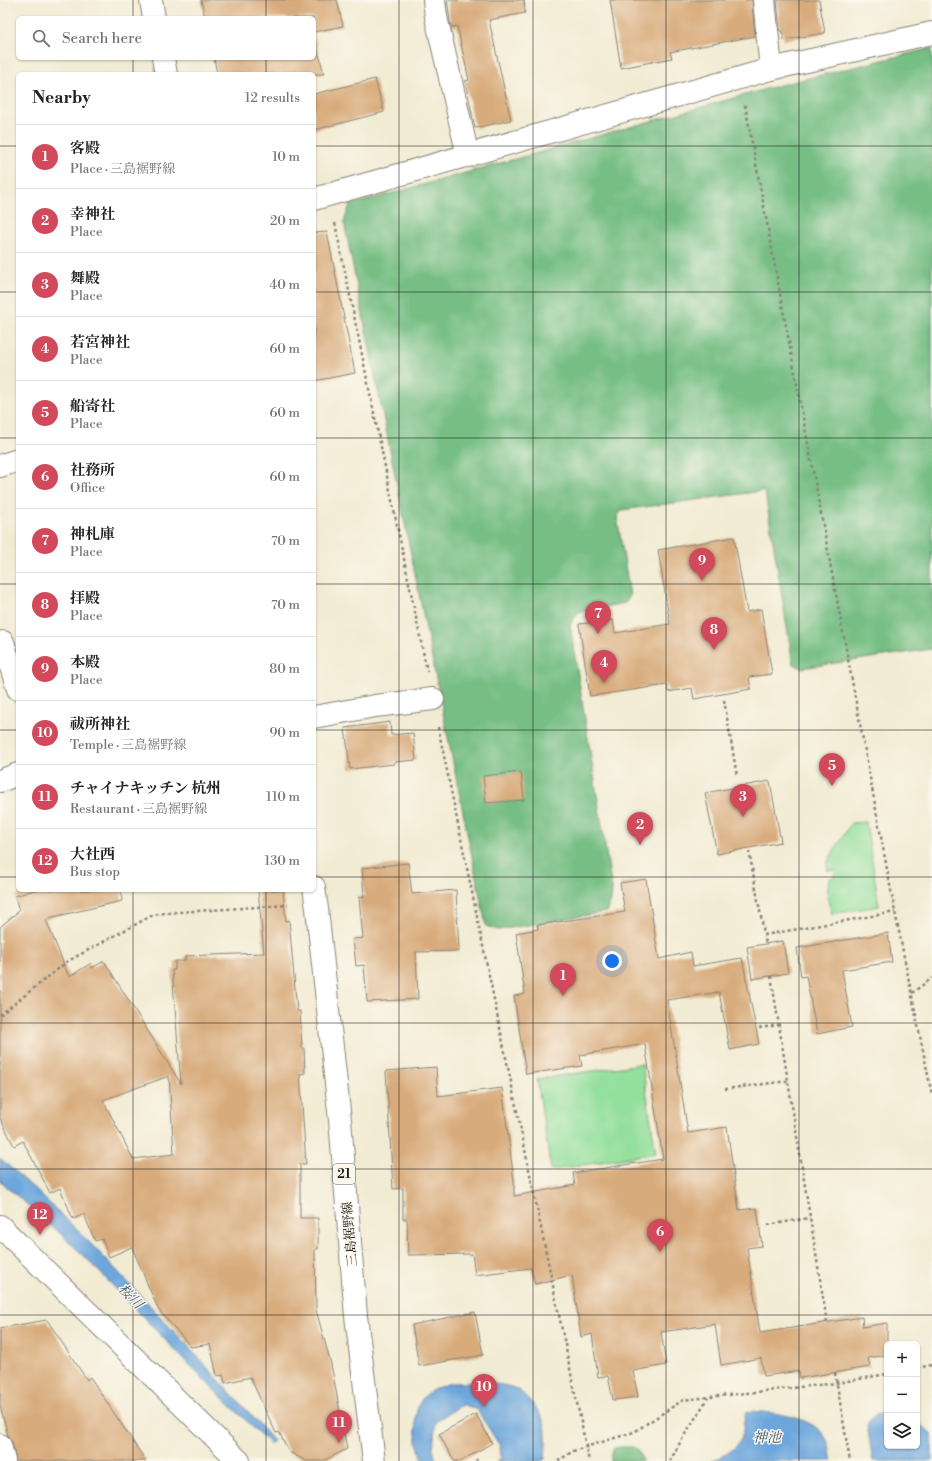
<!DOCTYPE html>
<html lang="en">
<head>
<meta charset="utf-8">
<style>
	:root { --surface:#fff; --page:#f6f6f6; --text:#222; --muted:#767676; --line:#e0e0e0; --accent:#d1495b }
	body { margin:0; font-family:"Libre Bodoni","Noto Serif JP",serif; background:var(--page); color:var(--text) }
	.controls { position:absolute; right:12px; bottom:12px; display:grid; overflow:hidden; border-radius:6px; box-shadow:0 1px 3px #0004 }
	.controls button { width:36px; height:36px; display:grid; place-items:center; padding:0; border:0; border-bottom:1px solid var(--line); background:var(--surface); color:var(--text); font:20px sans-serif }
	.you { position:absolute; left:612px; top:961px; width:14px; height:14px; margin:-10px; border:3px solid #fff; border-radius:50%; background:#1a73e8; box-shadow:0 0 0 6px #1a73e833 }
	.badge { display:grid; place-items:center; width:26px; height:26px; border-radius:50%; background:var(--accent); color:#fff; font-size:13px; font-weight:700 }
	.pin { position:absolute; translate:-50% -33px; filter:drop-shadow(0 1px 2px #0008) }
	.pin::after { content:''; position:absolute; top:21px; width:14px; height:12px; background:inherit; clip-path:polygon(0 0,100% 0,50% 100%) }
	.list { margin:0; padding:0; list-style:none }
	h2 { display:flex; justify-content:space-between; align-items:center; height:52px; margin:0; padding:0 16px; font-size:17px }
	h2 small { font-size:13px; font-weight:400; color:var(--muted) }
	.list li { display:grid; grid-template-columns:26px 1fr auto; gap:12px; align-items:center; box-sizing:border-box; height:64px; padding:0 16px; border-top:1px solid var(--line) }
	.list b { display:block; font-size:15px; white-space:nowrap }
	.list p { margin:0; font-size:13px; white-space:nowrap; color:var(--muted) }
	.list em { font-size:13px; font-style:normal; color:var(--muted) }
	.icon { flex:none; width:22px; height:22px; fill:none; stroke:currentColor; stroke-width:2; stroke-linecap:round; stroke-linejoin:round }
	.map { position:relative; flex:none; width:932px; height:1461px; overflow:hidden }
	.search { position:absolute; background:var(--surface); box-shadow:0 1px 3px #0004; left:16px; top:16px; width:300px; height:44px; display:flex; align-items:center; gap:10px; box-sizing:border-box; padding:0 14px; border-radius:6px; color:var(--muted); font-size:15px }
	.panel { position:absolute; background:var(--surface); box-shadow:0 1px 3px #0004; left:16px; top:72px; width:300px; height:820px; border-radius:6px }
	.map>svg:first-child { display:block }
	.green { fill:#93df9c; stroke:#587e5c }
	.forest { fill:#76be84; stroke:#496d50 }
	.water { fill:#6ca6dc; stroke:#44617c }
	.building { fill:#d8ab7b; fill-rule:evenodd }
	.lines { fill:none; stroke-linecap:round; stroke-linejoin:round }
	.minor-casing { stroke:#878478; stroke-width:24 }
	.major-casing { stroke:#878478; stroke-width:24 }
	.path { stroke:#878478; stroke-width:2.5; stroke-dasharray:3 3; stroke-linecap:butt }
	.minor { stroke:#fff; stroke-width:22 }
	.major { stroke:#fff; stroke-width:22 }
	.grid { fill:none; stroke:#1c1c1c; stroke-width:1; stroke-opacity:0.55 }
	.labels { text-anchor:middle; stroke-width:3; stroke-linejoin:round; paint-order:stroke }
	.shield { fill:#fbf7ec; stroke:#5f5e5a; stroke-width:1 }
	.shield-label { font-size:12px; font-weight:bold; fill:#1c1c1c }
	.street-label { font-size:13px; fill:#1c1c1c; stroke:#fbf7ec }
	.water-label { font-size:14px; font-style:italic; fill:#405a72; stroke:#fbf7ec }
</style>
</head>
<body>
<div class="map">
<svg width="932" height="1461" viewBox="0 0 932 1461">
	<rect width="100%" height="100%" fill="#fbf7ec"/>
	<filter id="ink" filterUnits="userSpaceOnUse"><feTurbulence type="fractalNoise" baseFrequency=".025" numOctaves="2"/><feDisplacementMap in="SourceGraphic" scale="8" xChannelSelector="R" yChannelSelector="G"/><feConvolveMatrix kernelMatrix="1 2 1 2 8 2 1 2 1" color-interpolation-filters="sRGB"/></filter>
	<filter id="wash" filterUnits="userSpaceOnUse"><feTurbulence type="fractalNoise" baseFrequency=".012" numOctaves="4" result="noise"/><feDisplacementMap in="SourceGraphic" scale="16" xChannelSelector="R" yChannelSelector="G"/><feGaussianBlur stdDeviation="0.9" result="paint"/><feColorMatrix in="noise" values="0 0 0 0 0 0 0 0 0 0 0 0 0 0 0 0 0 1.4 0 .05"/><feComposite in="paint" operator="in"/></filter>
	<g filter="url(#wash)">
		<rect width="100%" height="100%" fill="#f2ebd3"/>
		<!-- green -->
		<g class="green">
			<polygon points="866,822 879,906 832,914 827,897 829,878 835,877 834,870 828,871 827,863 851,823"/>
			<polygon points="642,1064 656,1153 551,1170 537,1079"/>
		</g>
		<!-- forest -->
		<g class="forest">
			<polygon points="932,48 932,649 802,668 793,664 765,493 762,491 622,510 617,517 630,595 625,603 578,612 570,625 612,889 611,901 606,912 498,930 486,926 344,222 350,205 784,84"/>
			<polygon points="620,1447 634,1447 641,1455 642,1461 611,1461 611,1454 614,1448"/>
		</g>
		<!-- water -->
		<g class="water">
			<path d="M 0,1158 C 91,1237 171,1329 253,1417 L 273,1440 L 270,1444 L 200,1376 L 89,1261 L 62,1235 L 0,1181 Z"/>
			<path d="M 450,1383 C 468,1383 499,1382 514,1388 C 525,1392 542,1414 545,1425 C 547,1435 546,1449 545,1459 L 541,1461 L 496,1461 L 501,1459 L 500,1446 L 477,1410 L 465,1405 L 462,1405 L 436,1421 L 433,1448 L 436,1461 L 424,1461 C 415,1447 411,1411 423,1398 C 430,1390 441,1386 450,1383 Z"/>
			<path d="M 752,1411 C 775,1413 815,1416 827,1440 C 830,1446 830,1454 832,1461 L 710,1461 C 722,1457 735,1451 741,1439 C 744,1431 743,1421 746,1413 Z"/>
			<path d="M 887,1413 L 887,1446 L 917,1446 L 917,1422 L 932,1434 L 932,1461 L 873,1461 L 867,1425 C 871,1415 877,1414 887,1413 Z"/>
		</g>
		<g id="blocks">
			<!-- building -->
			<g class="building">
				<polygon points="201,0 337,0 343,26 314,32 314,18 205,18"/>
				<polygon points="447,0 524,0 525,13 489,20 511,120 475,128 465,81 469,80 457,26 451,27"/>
				<polygon points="610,0 752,0 755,36 670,52 672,58 621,68"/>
				<polygon points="777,0 819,0 825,33 784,40 782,31 780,31"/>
				<polygon points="314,35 324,74 217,74 214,58 314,58"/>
				<polygon points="375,79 384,112 314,130 314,94"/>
				<polygon points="327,232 355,373 314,381 314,233"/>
				<polygon points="734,537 747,612 761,609 772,674 749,677 751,689 694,699 692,688 668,692 667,685 590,696 579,624 613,620 615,633 670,624 658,550"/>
				<polygon points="390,722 391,735 413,733 416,760 394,762 394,764 350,769 345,728"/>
				<polygon points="521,772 524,800 486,803 483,776"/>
				<polygon points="770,781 781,842 717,854 705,793"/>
				<polygon points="408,863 412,894 456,890 459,951 416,952 418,999 367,1002 364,965 356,966 353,939 363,938 359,897 364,896 362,868"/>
				<polygon points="646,879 659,959 691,952 693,966 742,958 759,1044 730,1050 719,992 667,1000 688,1133 727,1127 739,1210 757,1208 762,1246 747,1248 760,1333 862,1317 863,1327 887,1323 887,1355 868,1358 870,1367 800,1378 799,1371 764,1376 761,1358 721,1365 715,1324 661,1332 666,1365 633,1371 638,1397 613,1400 608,1376 598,1377 592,1334 581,1337 572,1275 535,1284 531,1268 475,1275 472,1254 408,1255 407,1219 403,1219 403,1188 393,1189 386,1071 436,1067 438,1096 502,1088 514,1181 514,1196 575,1185 573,1173 663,1159 645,1044 580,1055 582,1066 526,1074 514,996 525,994 516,933 538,929 537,925 625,912 620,883"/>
				<path d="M 34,890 L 121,890 L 122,901 L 49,918 L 49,919 L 46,920 L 69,977 L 91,963 L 92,968 L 104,961 L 181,1084 L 172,970 L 175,970 L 175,961 L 185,961 L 185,956 L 264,953 L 258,890 L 283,890 L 286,921 L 289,920 L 297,1011 L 300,1011 L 302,1048 L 304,1048 L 305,1073 L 300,1074 L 306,1164 L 300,1164 L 300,1218 L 318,1218 L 318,1249 L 315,1249 L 316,1310 L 331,1364 L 347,1449 L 323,1461 L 306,1461 L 289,1452 L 279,1432 L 276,1433 L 250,1377 L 225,1383 L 223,1375 L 217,1376 L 210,1344 L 191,1347 L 158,1309 L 132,1247 L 109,1257 L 102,1239 L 95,1241 L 84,1214 L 73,1219 L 60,1188 L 50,1193 L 23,1141 L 14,1146 L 0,1118 L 0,927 L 19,911 L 15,896 ZM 169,1076 L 174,1154 L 133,1159 L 103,1100 Z"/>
				<polygon points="888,933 892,962 842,970 852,1027 817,1034 806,976 801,977 797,948"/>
				<polygon points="783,941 788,973 752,979 747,947"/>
				<polygon points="475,1312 483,1355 419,1366 412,1325"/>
				<polygon points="47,1320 87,1380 90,1377 146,1461 16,1461 12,1442 8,1436 0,1406 0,1328"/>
				<polygon points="476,1414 492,1443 461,1461 454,1461 439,1434"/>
			</g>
		</g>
	</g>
	<g filter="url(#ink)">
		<use href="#blocks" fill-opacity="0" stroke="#878478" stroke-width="1"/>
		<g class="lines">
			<!-- minor casing -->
			<g class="minor-casing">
				<g id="minor">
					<polyline points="434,0 436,17 468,156"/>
					<polyline points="764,0 771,69"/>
					<polyline points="314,199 771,69 932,33"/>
					<polyline points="0,466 18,460"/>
					<polyline points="3,642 18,689"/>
					<polyline points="314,717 375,706 433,699"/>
					<polyline points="0,781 18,774"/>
					<polyline points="0,1226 239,1461"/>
					<polyline points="0,1445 4,1461"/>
				</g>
			</g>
			<!-- major casing -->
			<g class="major-casing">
				<g id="major">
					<polyline points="151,0 154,18"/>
					<polyline points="163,58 166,74"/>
					<polyline points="314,887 317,909 340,1120 356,1316 374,1461"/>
				</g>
			</g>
			<!-- path -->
			<g class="path">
				<polyline points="745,105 895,912 932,1095"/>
				<polyline points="335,223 427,671"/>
				<polyline points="724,700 737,776"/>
				<polyline points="438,727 589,1461"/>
				<polyline points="749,851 766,944"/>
				<polyline points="764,935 895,912"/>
				<polyline points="771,976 827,1322"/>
				<polyline points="912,993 932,978"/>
				<polyline points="0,1015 68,961 153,915 165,913 288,905"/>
				<polyline points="759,1028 779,1025"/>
				<polyline points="725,1089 788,1081"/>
				<polyline points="768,1225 810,1218"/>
				<polyline points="917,1368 932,1365"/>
				<polyline points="835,1373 850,1461"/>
				<polyline points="476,1459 477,1461"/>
				<polyline points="558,1461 573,1451 634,1432 683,1400 837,1383 887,1374"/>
				<polyline points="670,1461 682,1439 708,1398"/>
			</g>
			<!-- minor -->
			<use href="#minor" class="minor"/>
			<!-- major -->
			<use href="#major" class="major"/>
		</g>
	</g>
	<!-- grid -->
	<path class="grid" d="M 133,0 L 133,18M 266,0 L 266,18M 399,0 L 399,1461M 533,0 L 533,1461M 666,0 L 666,1461M 799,0 L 799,1461M 133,58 L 133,74M 266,58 L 266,74M 0,146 L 18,146M 314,146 L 932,146M 0,292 L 18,292M 314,292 L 932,292M 0,438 L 18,438M 314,438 L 932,438M 0,584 L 18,584M 314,584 L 932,584M 0,730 L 18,730M 314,730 L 932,730M 0,877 L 18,877M 314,877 L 932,877M 133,890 L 133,1461M 266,890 L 266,1461M 0,1023 L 932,1023M 0,1169 L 932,1169M 0,1315 L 932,1315"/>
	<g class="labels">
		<!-- shield labels -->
		<rect class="shield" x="333" y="1164" width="22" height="20" rx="3"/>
		<g class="shield-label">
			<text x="344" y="1178">21</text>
		</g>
		<!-- street labels -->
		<g class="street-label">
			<text transform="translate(349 1234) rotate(-95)" y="5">三島裾野線</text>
		</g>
		<!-- water labels -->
		<g class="water-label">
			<text transform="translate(131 1296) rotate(46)" y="5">桜川</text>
			<text x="767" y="1442">神池</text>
		</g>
	</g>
</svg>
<div class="controls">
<button>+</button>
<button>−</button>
<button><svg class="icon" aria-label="layers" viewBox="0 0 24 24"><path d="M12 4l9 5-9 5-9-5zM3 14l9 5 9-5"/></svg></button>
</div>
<div class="you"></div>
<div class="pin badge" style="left:563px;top:996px">1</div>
<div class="pin badge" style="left:640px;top:845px">2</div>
<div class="pin badge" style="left:743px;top:817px">3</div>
<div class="pin badge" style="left:604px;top:683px">4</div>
<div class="pin badge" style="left:832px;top:786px">5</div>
<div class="pin badge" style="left:660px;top:1252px">6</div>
<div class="pin badge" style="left:598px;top:634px">7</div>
<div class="pin badge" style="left:714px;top:650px">8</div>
<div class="pin badge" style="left:702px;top:581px">9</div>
<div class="pin badge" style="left:484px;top:1407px">10</div>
<div class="pin badge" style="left:339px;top:1443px">11</div>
<div class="pin badge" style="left:40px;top:1235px">12</div>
<div class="search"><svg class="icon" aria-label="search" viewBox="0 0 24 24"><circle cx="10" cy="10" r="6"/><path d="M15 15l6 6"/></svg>Search here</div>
<section class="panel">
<h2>Nearby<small>12 results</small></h2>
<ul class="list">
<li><span class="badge">1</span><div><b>客殿</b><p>Place · 三島裾野線</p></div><em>10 m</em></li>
<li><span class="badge">2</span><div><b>幸神社</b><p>Place</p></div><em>20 m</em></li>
<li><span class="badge">3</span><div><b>舞殿</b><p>Place</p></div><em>40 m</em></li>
<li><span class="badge">4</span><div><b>若宮神社</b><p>Place</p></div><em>60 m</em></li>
<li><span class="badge">5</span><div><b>船寄社</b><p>Place</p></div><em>60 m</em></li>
<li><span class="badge">6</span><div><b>社務所</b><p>Office</p></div><em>60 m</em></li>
<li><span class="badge">7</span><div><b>神札庫</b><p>Place</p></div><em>70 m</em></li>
<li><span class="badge">8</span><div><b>拝殿</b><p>Place</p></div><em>70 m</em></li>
<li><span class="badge">9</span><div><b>本殿</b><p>Place</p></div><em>80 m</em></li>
<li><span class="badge">10</span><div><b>祓所神社</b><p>Temple · 三島裾野線</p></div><em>90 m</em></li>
<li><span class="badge">11</span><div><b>チャイナキッチン 杭州</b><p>Restaurant · 三島裾野線</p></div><em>110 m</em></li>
<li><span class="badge">12</span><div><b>大社西</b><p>Bus stop</p></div><em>130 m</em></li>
</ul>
</section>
</div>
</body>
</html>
